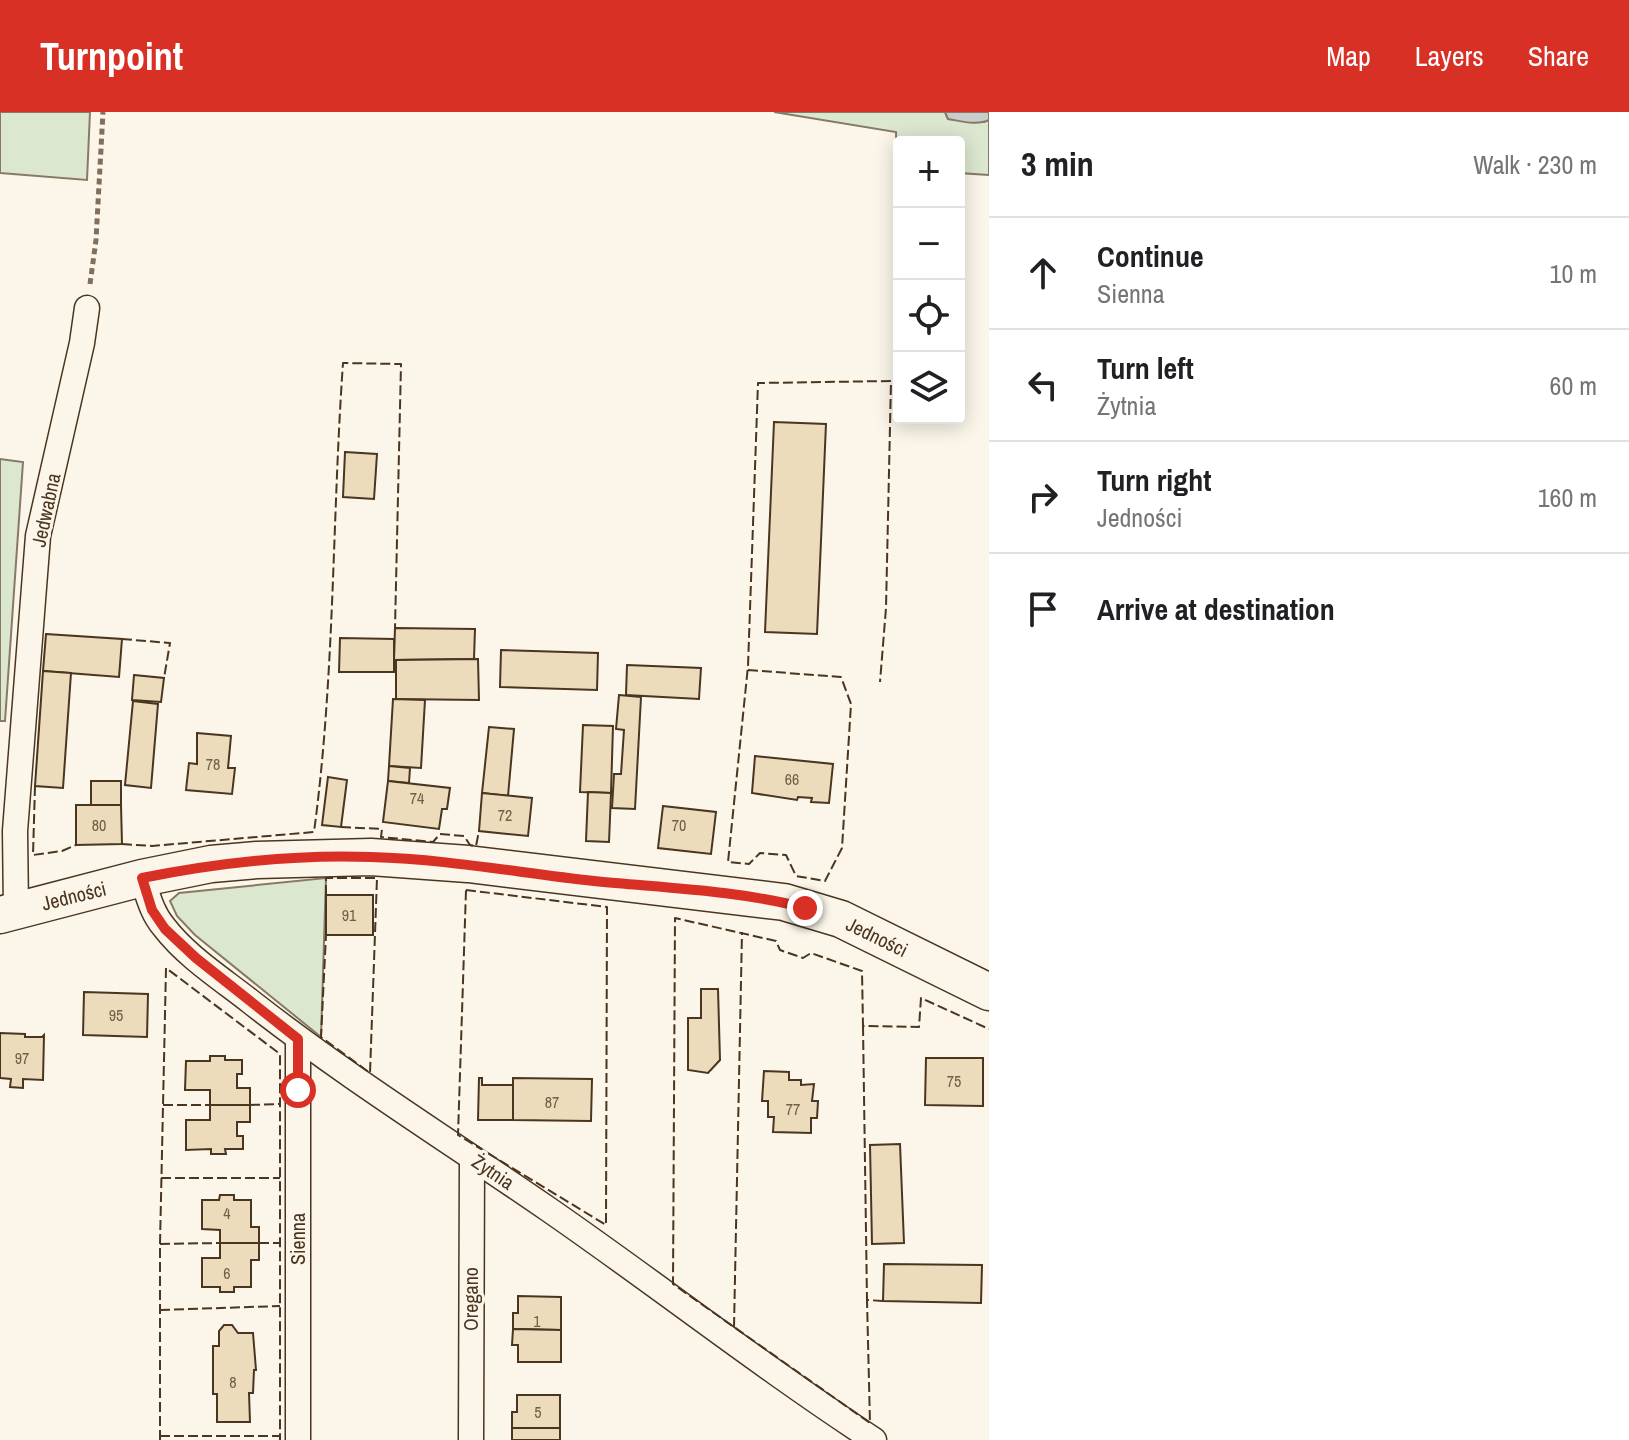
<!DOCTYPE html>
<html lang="en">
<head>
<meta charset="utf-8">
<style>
	:root { --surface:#fff; --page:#f6f6f6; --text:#202124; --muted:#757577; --line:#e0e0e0; --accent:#d93025 }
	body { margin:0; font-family:"Archivo Narrow",sans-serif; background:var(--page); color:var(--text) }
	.controls { position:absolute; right:24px; top:24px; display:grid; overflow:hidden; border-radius:8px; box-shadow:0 4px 20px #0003 }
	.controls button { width:72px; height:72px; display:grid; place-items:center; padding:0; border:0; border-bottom:2px solid var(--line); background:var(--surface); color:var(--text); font:40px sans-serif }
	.stop { position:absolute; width:24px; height:24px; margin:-18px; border:6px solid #d93025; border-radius:50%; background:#fff }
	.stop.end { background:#d93025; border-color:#fff; box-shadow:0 2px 8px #0008 }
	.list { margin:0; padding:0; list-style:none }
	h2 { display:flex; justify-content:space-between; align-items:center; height:104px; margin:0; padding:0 32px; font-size:34px }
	h2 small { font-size:26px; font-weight:400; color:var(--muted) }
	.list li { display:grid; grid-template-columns:52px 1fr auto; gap:24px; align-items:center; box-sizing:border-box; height:112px; padding:0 32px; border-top:2px solid var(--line) }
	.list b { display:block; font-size:30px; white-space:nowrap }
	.list p { margin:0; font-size:26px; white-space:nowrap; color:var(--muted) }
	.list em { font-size:26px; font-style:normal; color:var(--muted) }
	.icon { flex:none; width:44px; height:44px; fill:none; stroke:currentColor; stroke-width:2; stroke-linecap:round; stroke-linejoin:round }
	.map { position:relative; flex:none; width:989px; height:1328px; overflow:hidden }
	header { display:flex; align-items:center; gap:48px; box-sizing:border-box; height:112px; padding:0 40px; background:var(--accent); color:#fff }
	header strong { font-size:38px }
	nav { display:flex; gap:44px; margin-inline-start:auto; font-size:28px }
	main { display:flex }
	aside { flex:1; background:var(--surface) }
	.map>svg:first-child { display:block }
	.green { fill:#dce7d0; stroke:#887966; stroke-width:2 }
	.water { fill:#c9cecd; stroke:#887966; stroke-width:2 }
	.building { fill:#ecdcbc; stroke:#4a3520; stroke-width:2 }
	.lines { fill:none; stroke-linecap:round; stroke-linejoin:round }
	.street-casing { stroke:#4a3520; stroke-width:27 }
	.secondary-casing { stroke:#4a3520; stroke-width:39 }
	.path { stroke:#7f6f5c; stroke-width:5; stroke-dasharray:6 4; stroke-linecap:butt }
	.street { stroke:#fbf6e9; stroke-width:24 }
	.secondary { stroke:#fbf6e9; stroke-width:36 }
	.fence { stroke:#4a3520; stroke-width:2; stroke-dasharray:10 4; stroke-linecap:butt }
	.route { stroke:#d93025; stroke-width:10 }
	.labels { text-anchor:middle; stroke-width:6; stroke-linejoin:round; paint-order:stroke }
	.number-label { font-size:16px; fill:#725f47 }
	.street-label { font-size:20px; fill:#4a3520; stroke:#fbf6e9 }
</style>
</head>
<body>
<header>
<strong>Turnpoint</strong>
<nav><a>Map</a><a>Layers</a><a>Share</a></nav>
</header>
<main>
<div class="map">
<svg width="989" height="1328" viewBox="0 0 989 1328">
	<rect width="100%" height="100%" fill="#fbf6e9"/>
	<!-- green -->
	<g class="green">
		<polygon points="0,0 90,0 87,68 0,61"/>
		<polygon points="774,0 945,0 948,7 984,10 989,8 989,63 959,61 959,30 899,30 899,57 897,57 896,20"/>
		<polygon points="0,347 23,350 5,609 0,609"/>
		<polygon points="326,766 321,925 195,823 177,804 170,789 179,781"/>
	</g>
	<!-- water -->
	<path class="water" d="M 945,0 L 989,0 L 989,8 C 977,14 961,9 948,7 Z"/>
	<!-- building -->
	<g class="building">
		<polygon points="774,310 826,312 817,522 765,520"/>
		<polygon points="345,340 377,342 374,387 343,385"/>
		<polygon points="395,516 475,517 474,547 394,548"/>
		<polygon points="46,522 122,527 119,565 43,559"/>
		<polygon points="340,526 394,527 394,560 339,560"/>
		<polygon points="501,538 598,541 597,578 500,575"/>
		<polygon points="478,547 479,588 396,587 396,548"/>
		<polygon points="627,553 701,556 699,587 626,583"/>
		<polygon points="43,559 71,561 63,676 35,674"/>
		<polygon points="134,563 164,566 161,590 132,588"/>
		<polygon points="619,583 641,585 635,697 612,696 614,662 621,662 624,618 616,617"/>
		<polygon points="393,587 425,588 421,656 389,654"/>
		<polygon points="133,589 158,592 151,676 125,673"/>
		<polygon points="583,613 613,614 611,681 580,680"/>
		<polygon points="489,615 514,617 508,684 482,681"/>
		<polygon points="197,621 231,624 228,656 235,656 232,682 186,678 189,651 197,652"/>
		<polygon points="755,644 833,652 829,691 811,690 812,686 798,685 797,688 752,681"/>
		<polygon points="389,654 410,656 409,671 388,669"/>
		<polygon points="328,665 347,668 341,715 322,713"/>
		<rect x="91" y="669" width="30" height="24"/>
		<polygon points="388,669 450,676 447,697 442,697 439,717 383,710"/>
		<polygon points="588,680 611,681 609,730 586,729"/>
		<polygon points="482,681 532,686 528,724 479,719"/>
		<polygon points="76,693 121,693 122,732 76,733"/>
		<polygon points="663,694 716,700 711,742 658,736"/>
		<rect x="326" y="783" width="47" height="40"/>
		<polygon points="701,877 718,877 720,948 708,961 688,958 688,906 701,906"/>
		<polygon points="84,880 148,882 147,925 83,923"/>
		<polygon points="0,921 25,922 25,925 42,925 44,923 43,968 23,967 23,976 10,975 11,967 0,966"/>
		<polygon points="210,944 225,944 225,948 242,948 242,962 237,962 237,976 250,976 250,993 210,993 210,978 185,978 186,949 210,949"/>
		<polygon points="926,946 983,946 983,994 925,993"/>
		<polygon points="764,959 789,960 789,968 801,968 801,973 814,972 812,989 818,989 817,1006 811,1006 811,1021 773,1020 774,1005 768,1005 768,989 762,989"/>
		<polygon points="479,966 482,966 482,973 513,973 513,1008 478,1008"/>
		<polygon points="513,966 592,967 591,1009 513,1008"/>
		<polygon points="210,993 250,993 250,1010 237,1010 237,1024 243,1024 243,1037 225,1037 226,1042 211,1042 211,1037 186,1038 186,1008 210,1008"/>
		<polygon points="900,1032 904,1131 872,1132 870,1033"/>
		<polygon points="220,1083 234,1083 234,1088 251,1088 251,1115 259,1115 259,1131 220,1131 220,1118 202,1117 202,1088 219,1088"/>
		<polygon points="220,1131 259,1131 259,1148 251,1148 251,1175 234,1175 234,1180 220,1180 220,1175 202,1175 202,1146 220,1146"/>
		<polygon points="884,1152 982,1153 981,1191 883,1189"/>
		<polygon points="518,1184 561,1185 561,1218 513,1217 513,1201 518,1201"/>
		<polygon points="224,1213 232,1213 238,1221 253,1221 256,1258 254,1258 253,1281 249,1281 250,1310 217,1310 217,1282 213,1282 213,1234 219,1234 219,1219"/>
		<polygon points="513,1217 561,1218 561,1250 518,1250 518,1233 512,1233"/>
		<polygon points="517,1283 560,1283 560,1316 512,1316 512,1300 517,1300"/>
		<rect x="512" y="1316" width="48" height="12"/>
	</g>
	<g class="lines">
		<!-- street casing -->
		<g class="street-casing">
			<g id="street">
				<path d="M 142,766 C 148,784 152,801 164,815 C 187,845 222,867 251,890 C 347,965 448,1028 548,1097 C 658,1173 762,1255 874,1328"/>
				<polyline points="16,798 15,719 38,424 82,231 87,196"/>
				<polyline points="298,1328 298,927"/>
				<polyline points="471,1328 472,1046"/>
			</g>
		</g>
		<!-- secondary casing -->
		<g class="secondary-casing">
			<polyline id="secondary" points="0,803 142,766 211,752 257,748 371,745 468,752 784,790 841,807 989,880"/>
		</g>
		<!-- path -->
		<polyline class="path" points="90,172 96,128 103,0"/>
		<!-- street -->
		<use href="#street" class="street"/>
		<!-- secondary -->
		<use href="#secondary" class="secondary"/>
		<!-- fence -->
		<g class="fence">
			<polyline points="122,527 170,531 164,566"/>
			<polyline points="748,558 841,565 851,592 842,736 825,769 796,764 786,743 760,741 749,752 728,750 748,554 758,271 891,269 886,496 880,570"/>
			<polyline points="35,674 33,743 62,739 76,733"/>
			<polyline points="341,715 382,717 381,725 433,730 440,722 464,724 470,733 476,734 479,719"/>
			<path d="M 122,732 L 152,734 L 314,720 C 335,564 332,407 343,251 L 401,252 L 395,516"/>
			<polygon points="466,778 607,795 606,1113 458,1023"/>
			<polyline points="326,783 326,766 377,766 370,961 321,925 326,823"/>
			<polyline points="863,914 867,1188"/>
			<polyline points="163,993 210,993"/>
			<polyline points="250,993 280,992"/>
			<polyline points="161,1066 280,1066"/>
			<polyline points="259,1131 280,1131"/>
			<polyline points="160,1132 220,1131"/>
			<polyline points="883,1189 867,1188 870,1311 673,1172 675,806 776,829 780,838 803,846 811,841 862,859 863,914 919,915 921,886 989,917"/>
			<polyline points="160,1198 280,1194"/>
			<polyline points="734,1215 742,820"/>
			<polyline points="160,1324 280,1324"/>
			<polyline points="160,1328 160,1132 166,856 280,942 280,1328"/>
		</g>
	</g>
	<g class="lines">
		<!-- route -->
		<path class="route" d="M 298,978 L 298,927 L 196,846 L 165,817 L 152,798 L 142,766 C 217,751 294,742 371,745 C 446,747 520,761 594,769 C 664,776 737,778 805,796"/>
	</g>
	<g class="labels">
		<!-- number labels -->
		<g class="number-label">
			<text x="213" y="658">78</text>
			<text x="792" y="673">66</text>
			<text x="417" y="692">74</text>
			<text x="505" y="709">72</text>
			<text x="99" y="719">80</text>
			<text x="679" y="719">70</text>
			<text x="349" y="809">91</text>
			<text x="116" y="909">95</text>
			<text x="22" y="952">97</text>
			<text x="954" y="975">75</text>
			<text x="552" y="996">87</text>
			<text x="793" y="1003">77</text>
			<text x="227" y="1107">4</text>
			<text x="227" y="1167">6</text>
			<text x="537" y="1215">1</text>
			<text x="233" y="1276">8</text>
			<text x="538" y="1306">5</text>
		</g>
		<!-- street labels -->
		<g class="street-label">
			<text transform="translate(46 398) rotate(-78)" y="7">Jedwabna</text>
			<text transform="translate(74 784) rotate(-14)" y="7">Jedności</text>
			<text transform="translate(877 825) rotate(26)" y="7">Jedności</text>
			<text transform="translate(493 1060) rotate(34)" y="7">Żytnia</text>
			<text transform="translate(298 1127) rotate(-90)" y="7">Sienna</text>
			<text transform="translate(471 1187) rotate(-90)" y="7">Oregano</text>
		</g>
	</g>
</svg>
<div class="controls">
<button>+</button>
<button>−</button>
<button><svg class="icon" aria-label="locate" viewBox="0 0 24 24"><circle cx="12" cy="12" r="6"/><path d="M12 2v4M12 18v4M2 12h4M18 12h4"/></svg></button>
<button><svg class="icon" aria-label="layers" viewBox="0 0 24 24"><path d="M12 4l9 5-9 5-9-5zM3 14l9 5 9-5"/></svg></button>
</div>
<div class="stop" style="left:298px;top:978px"></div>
<div class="stop end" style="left:805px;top:796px"></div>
</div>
<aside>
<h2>3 min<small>Walk · 230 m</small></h2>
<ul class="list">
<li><svg class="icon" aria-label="ahead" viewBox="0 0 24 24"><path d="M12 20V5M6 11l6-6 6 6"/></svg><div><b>Continue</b><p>Sienna</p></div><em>10 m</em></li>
<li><svg class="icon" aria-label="left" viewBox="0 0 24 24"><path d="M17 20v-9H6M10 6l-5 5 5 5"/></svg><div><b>Turn left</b><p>Żytnia</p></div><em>60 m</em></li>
<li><svg class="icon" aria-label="right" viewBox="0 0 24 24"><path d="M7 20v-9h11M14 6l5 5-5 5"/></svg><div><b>Turn right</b><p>Jedności</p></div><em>160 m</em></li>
<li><svg class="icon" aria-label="arrive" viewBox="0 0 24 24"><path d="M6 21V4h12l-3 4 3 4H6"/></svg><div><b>Arrive at destination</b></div></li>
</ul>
</aside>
</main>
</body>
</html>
